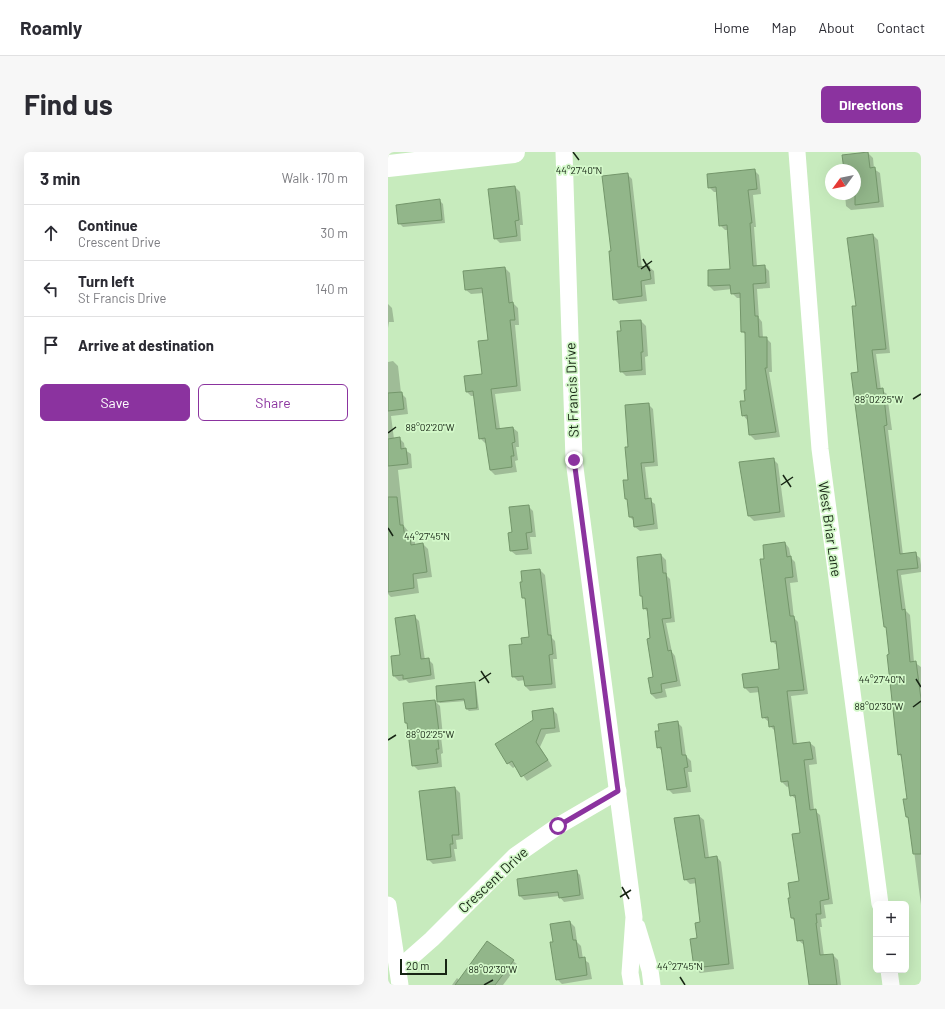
<!DOCTYPE html>
<html lang="en">
<head>
<meta charset="utf-8">
<style>
	:root { --surface:#fff; --page:#f7f7f7; --text:#2b2b33; --muted:#7c7c81; --line:#e1e1e2; --accent:#8b339f }
	body { margin:0; font-family:Barlow,sans-serif; background:var(--page); color:var(--text) }
	.controls { position:absolute; right:12px; bottom:12px; display:grid; overflow:hidden; border-radius:6px; box-shadow:0 4px 16px #0002 }
	.controls button { width:36px; height:36px; display:grid; place-items:center; padding:0; border:0; border-bottom:1px solid var(--line); background:var(--surface); color:var(--text); font:20px sans-serif }
	.compass { position:absolute; left:437px; top:12px; width:36px; height:36px; border-radius:50%; background:var(--surface); box-shadow:0 4px 16px #0002; rotate:237deg }
	.scale { position:absolute; left:12px; bottom:10px; width:47px; box-sizing:border-box; padding-left:4px; border:2px solid #172514; border-top:0; font-size:11px; line-height:14px; white-space:nowrap; color:#172514; -webkit-text-stroke:3px #d4f9ca; paint-order:stroke }
	.stop { position:absolute; width:12px; height:12px; margin:-9px; border:3px solid #8b339f; border-radius:50%; background:#fff }
	.stop.end { background:#8b339f; border-color:#fff; box-shadow:0 1px 4px #0008 }
	.list { margin:0; padding:0; list-style:none }
	h2 { display:flex; justify-content:space-between; align-items:center; height:52px; margin:0; padding:0 16px; font-size:17px }
	h2 small { font-size:13px; font-weight:400; color:var(--muted) }
	.list li { display:grid; grid-template-columns:26px 1fr auto; gap:12px; align-items:center; box-sizing:border-box; height:56px; padding:0 16px; border-top:1px solid var(--line) }
	.list b { display:block; font-size:15px; white-space:nowrap }
	.list p { margin:0; font-size:13px; white-space:nowrap; color:var(--muted) }
	.list em { font-size:13px; font-style:normal; color:var(--muted) }
	.actions { display:flex; gap:8px; padding:12px 16px }
	.actions a { flex:1; padding:9px 0; border:1px solid var(--accent); border-radius:6px; text-align:center; font-size:14px; color:var(--accent) }
	.actions .main { background:var(--accent); color:#fff }
	.icon { flex:none; width:22px; height:22px; fill:none; stroke:currentColor; stroke-width:2; stroke-linecap:round; stroke-linejoin:round }
	.map { position:relative; flex:none; width:533px; height:833px; overflow:hidden; border-radius:6px }
	header { display:flex; align-items:center; gap:24px; box-sizing:border-box; height:56px; padding:0 20px; background:var(--surface); border-bottom:1px solid var(--line) }
	header strong { font-size:19px }
	nav { display:flex; gap:22px; margin-inline-start:auto; font-size:14px }
	.intro { display:flex; align-items:center; justify-content:space-between; box-sizing:border-box; height:96px; padding:0 24px }
	h1 { margin:0; font-size:28px }
	.button { padding:10px 18px; border-radius:6px; background:var(--accent); color:#fff; font-size:14px; font-weight:700 }
	main { display:flex; gap:24px; padding:0 24px }
	aside { flex:1; background:var(--surface); border-radius:6px; box-shadow:0 4px 16px #0002 }
	.map>svg:first-child { display:block }
	.shadow { fill:#0003 }
	.building { fill:#92b68a; stroke:#74966b }
	.lines { fill:none; stroke-linecap:round; stroke-linejoin:round }
	.minor { stroke:#fff; stroke-width:17 }
	.secondary { stroke:#fff; stroke-width:22 }
	.route { stroke:#8b339f; stroke-width:5 }
	.ticks { fill:none; stroke:#172514; stroke-width:1.5 }
	.labels { text-anchor:middle; stroke-width:3.5; stroke-linejoin:round; paint-order:stroke }
	.street-label { font-size:14px; fill:#172514; stroke:#d4f9ca }
	.ticks-label { font-size:10px; text-anchor:middle; fill:#172514; stroke:#d4f9ca; stroke-width:3.5; stroke-linejoin:round; paint-order:stroke }
</style>
</head>
<body>
<header>
<strong>Roamly</strong>
<nav><a>Home</a><a>Map</a><a>About</a><a>Contact</a></nav>
</header>
<div class="intro"><h1>Find us</h1><a class="button">Directions</a></div>
<main>
<aside>
<h2>3 min<small>Walk · 170 m</small></h2>
<ul class="list">
<li><svg class="icon" aria-label="ahead" viewBox="0 0 24 24"><path d="M12 20V5M6 11l6-6 6 6"/></svg><div><b>Continue</b><p>Crescent Drive</p></div><em>30 m</em></li>
<li><svg class="icon" aria-label="left" viewBox="0 0 24 24"><path d="M17 20v-9H6M10 6l-5 5 5 5"/></svg><div><b>Turn left</b><p>St Francis Drive</p></div><em>140 m</em></li>
<li><svg class="icon" aria-label="arrive" viewBox="0 0 24 24"><path d="M6 21V4h12l-3 4 3 4H6"/></svg><div><b>Arrive at destination</b></div></li>
</ul>
<div class="actions"><a class="main">Save</a><a>Share</a></div>
</aside>
<div class="map">
<svg width="533" height="833" viewBox="0 0 533 833">
	<rect width="100%" height="100%" fill="#c7ebbd"/>
	<!-- shadow -->
	<g class="shadow">
		<polygon points="480,1 485,6 486,17 492,21 496,55 463,58 458,54 457,42 467,42 467,18 457,18"/>
		<polygon points="366,18 371,23 373,42 365,43 368,75 366,75 369,115 376,114 381,119 382,136 369,137 371,166 374,170 375,186 378,186 383,191 384,220 381,220 392,285 367,288 362,283 360,269 355,263 359,239 358,183 354,179 353,146 349,146 344,141 344,137 326,139 321,134 343,118 340,78 337,78 332,73 330,40 326,40 321,35"/>
		<polygon points="239,22 244,27 254,116 261,115 266,119 267,132 257,133 259,149 231,152 226,147 224,100"/>
		<polygon points="127,35 132,40 135,73 132,73 133,89 112,91 107,86"/>
		<polygon points="51,48 55,52 57,71 15,75 11,71"/>
		<polygon points="485,83 490,88 502,201 488,202 493,238 499,242 504,278 500,278 515,403 527,402 532,406 533,413 533,420 513,423 518,459 522,463 526,510 533,515 533,753 522,668 519,665 520,647 515,607 511,602 502,503 500,477 496,474 471,221 469,155"/>
		<polygon points="117,116 122,121 125,151 130,156 131,173 127,173 133,239 107,242 112,277 125,276 130,280 131,295 128,295 130,308 127,309 129,320 107,323 102,318 99,291 97,291 92,286 87,244 83,244 79,240 95,222 101,189 96,141 83,142 78,138"/>
		<polygon points="0,152 4,156 6,170 1,170 0,176"/>
		<polygon points="253,169 258,174 260,204 257,205 258,223 238,224 233,219"/>
		<polygon points="5,209 10,214 13,241 18,246 20,262 3,264 6,287 11,286 16,291 17,298 23,302 24,316 10,318 16,374 20,379 21,385 27,390 27,393 35,392 40,397 44,425 29,427 31,441 3,445 0,442 0,210"/>
		<polygon points="260,252 265,257 270,314 257,315 261,348 267,352 270,377 252,379 247,375 246,369 242,365 240,349 238,347 241,329 241,296"/>
		<polygon points="385,307 390,312 397,365 366,369 361,364"/>
		<polygon points="140,354 145,359 148,385 142,385 144,402 128,403 123,399"/>
		<polygon points="397,391 401,396 403,406 407,410 410,430 402,431 406,466 410,470 420,542 403,544 409,592 422,591 427,595 429,612 421,613 426,658 432,663 445,752 436,753 438,766 433,767 434,775 432,775 436,804 445,803 450,808 453,833 422,833 416,793 410,788 407,770 404,766 401,732 412,730 413,681 409,648 403,643 401,634 399,635 394,630 387,579 382,574 381,570 375,565 372,540 362,541 357,536 356,523 393,518 390,494 383,489 378,407"/>
		<polygon points="273,403 278,408 279,424 282,427 287,470 278,471 284,500 287,504 293,534 277,537 279,545 268,547 263,542 261,527 267,526 261,461 256,456 255,446 253,444"/>
		<polygon points="152,418 157,423 164,486 167,489 169,507 165,507 168,536 142,539 137,534 137,528 130,529 125,524 135,493 142,486 138,448 135,445"/>
		<polygon points="26,464 31,469 37,508 40,507 45,512 47,527 21,531 18,528 11,529 6,524"/>
		<polygon points="86,531 88,534 91,558 81,559 78,556 78,549 52,551 50,549"/>
		<polygon points="47,549 52,554 55,585 53,585 55,601 53,602 54,615 30,618 25,613 20,573 18,571"/>
		<polygon points="164,557 169,562 172,580 158,582 152,595 164,614 139,629 128,614 125,616 120,611 108,592"/>
		<polygon points="289,570 294,575 298,604 303,609 304,620 300,620 303,640 285,642 280,637 275,600 270,595 272,579"/>
		<polygon points="67,636 72,641 75,687 68,688 69,697 66,697 68,709 45,712 40,707"/>
		<polygon points="311,664 316,668 321,706 329,705 333,710 346,817 312,821 307,816 313,771 309,731 302,732 297,727 287,666"/>
		<polygon points="188,719 192,723 196,747 176,750 171,744 136,748 132,744 130,728"/>
		<polygon points="182,770 187,775 189,790 193,794 195,807 201,811 204,827 174,832 169,827 166,790"/>
		<polygon points="125,809 130,813 115,833 64,833 69,826 71,828"/>
	</g>
	<!-- building -->
	<g class="building">
		<polygon points="480,0 482,16 487,15 491,50 467,53 467,18 456,18 454,3"/>
		<polygon points="367,17 369,37 360,38 364,71 362,71 365,114 377,113 378,131 365,132 367,164 370,164 371,185 379,185 379,216 377,216 388,280 361,283 359,263 354,264 352,249 357,249 356,238 358,238 357,180 353,180 352,141 343,142 342,133 320,134 320,118 342,117 339,73 331,74 328,35 320,36 319,22"/>
		<polygon points="240,21 250,115 261,114 263,127 253,129 254,144 225,148 221,99 223,99 214,24"/>
		<polygon points="127,34 131,68 127,69 129,84 106,87 100,37"/>
		<polygon points="52,47 54,68 10,72 8,53"/>
		<polygon points="485,82 498,197 484,198 489,237 495,236 499,273 496,274 512,402 528,400 530,416 509,418 514,458 517,457 522,510 528,509 533,547 533,702 525,702 520,665 518,665 515,647 519,647 513,602 510,603 499,503 501,502 498,475 496,475 463,221 470,220 464,154 468,154 459,86"/>
		<polygon points="117,115 121,151 125,150 127,168 122,168 129,234 103,237 108,277 125,275 127,290 124,291 126,304 123,304 124,315 102,318 97,286 91,287 85,239 78,240 76,224 94,222 90,189 100,188 94,136 77,138 75,119"/>
		<polygon points="253,168 255,200 253,200 254,218 232,220 229,179 233,179 232,169"/>
		<polygon points="14,240 16,257 0,259 0,241"/>
		<polygon points="261,251 266,310 253,311 257,347 263,346 266,372 246,375 245,365 241,365 239,347 237,347 235,328 240,328 237,295 240,295 237,253"/>
		<polygon points="12,285 13,297 18,296 20,312 0,314 0,287"/>
		<polygon points="386,306 392,360 360,364 351,310"/>
		<polygon points="0,345 9,345 12,373 15,373 17,385 22,384 23,393 35,391 39,420 25,422 26,436 0,440"/>
		<polygon points="141,353 144,380 138,381 140,397 122,399 120,381 124,380 121,355"/>
		<polygon points="397,390 399,405 403,404 405,425 397,426 402,464 406,464 416,538 399,539 405,592 422,590 425,607 416,608 422,658 428,657 441,747 432,749 433,762 428,762 429,771 428,771 432,803 445,802 449,833 421,833 415,788 409,789 406,766 403,766 400,746 402,746 400,731 411,729 404,682 412,681 407,643 402,644 400,629 393,630 386,574 381,575 380,565 374,566 370,535 356,536 354,522 391,517 388,489 383,490 372,407 376,407 375,393"/>
		<polygon points="273,402 275,421 278,421 283,466 274,467 280,499 283,498 289,529 273,532 274,540 263,542 260,526 265,525 259,487 262,486 259,456 255,457 254,444 252,444 249,405"/>
		<polygon points="152,417 160,483 163,483 165,502 161,503 164,532 137,534 135,524 124,525 121,493 134,492 133,486 141,485 137,446 134,446 132,430 134,430 133,419"/>
		<polygon points="27,463 33,507 41,506 43,523 15,527 15,523 5,524 3,504 12,503 7,466"/>
		<polygon points="87,530 89,556 78,557 76,547 49,550 48,534"/>
		<polygon points="47,548 51,580 49,580 51,597 48,597 50,611 24,614 19,571 17,571 15,551"/>
		<polygon points="165,556 167,576 153,577 148,590 160,608 133,625 124,609 119,612 107,592 145,568 144,559"/>
		<polygon points="290,569 294,603 298,603 300,615 296,616 299,635 279,638 273,595 269,596 267,579 271,579 270,572"/>
		<polygon points="67,635 71,683 64,683 65,692 62,692 63,705 39,708 31,639"/>
		<polygon points="311,663 317,706 329,704 341,812 306,816 302,787 309,786 307,771 312,770 307,726 296,728 286,666"/>
		<polygon points="189,718 192,743 171,746 170,740 131,744 129,727"/>
		<polygon points="182,769 185,788 188,788 191,806 197,805 199,823 168,828 162,790 165,790 162,772"/>
		<polygon points="99,789 126,808 107,833 67,833"/>
	</g>
	<g class="lines">
		<!-- minor -->
		<g class="minor">
			<polyline points="176,0 186,308 246,765 242,821 244,833"/>
			<polyline points="409,0 432,297 492,752"/>
			<polyline points="0,753 12,833"/>
			<polyline points="249,775 262,818 264,833"/>
			<polyline points="10,817 44,787 127,704 170,674 230,639"/>
			<polyline points="501,818 503,833"/>
		</g>
		<!-- secondary -->
		<polyline class="secondary" points="0,14 126,0"/>
	</g>
	<g class="lines">
		<!-- route -->
		<polyline class="route" points="170,674 230,639 186,308"/>
	</g>
	<!-- ticks -->
	<path class="ticks" d="M 185,0 L 191,8M 255,107 L 262,119M 253,117 L 264,109M 525,247 L 533,242M 0,281 L 8,275M 395,323 L 403,335M 393,333 L 405,325M 0,376 L 5,384M 93,519 L 101,531M 528,527 L 533,535M 91,529 L 103,521M 525,555 L 533,549M 0,588 L 8,583M 234,735 L 241,747M 232,745 L 243,738M 292,825 L 297,833M 96,833 L 105,828"/>
	<g class="labels">
		<!-- street labels -->
		<g class="street-label">
			<text transform="translate(184 238) rotate(-92)" y="5">St Francis Drive</text>
			<text transform="translate(442 377) rotate(82)" y="5">West Briar Lane</text>
			<text transform="translate(105 728) rotate(-43)" y="5">Crescent Drive</text>
		</g>
	</g>
	<g class="ticks-label">
		<text x="191" y="22">44°27'40"N</text>
		<text x="491" y="251">88°02'25"W</text>
		<text x="42" y="279">88°02'20"W</text>
		<text x="39" y="388">44°27'45"N</text>
		<text x="494" y="531">44°27'40"N</text>
		<text x="491" y="558">88°02'30"W</text>
		<text x="42" y="586">88°02'25"W</text>
		<text x="292" y="818">44°27'45"N</text>
		<text x="105" y="821">88°02'30"W</text>
	</g>
</svg>
<div class="controls">
<button>+</button>
<button>−</button>
</div>
<svg class="compass" viewBox="-18 -18 36 36"><path d="M0-13l5 13h-10z" fill="#e53935"/><path d="M0 13l5-13h-10z" fill="#7c7c81"/></svg>
<div class="scale">20 m</div>
<div class="stop" style="left:170px;top:674px"></div>
<div class="stop end" style="left:186px;top:308px"></div>
</div>
</main>
</body>
</html>
